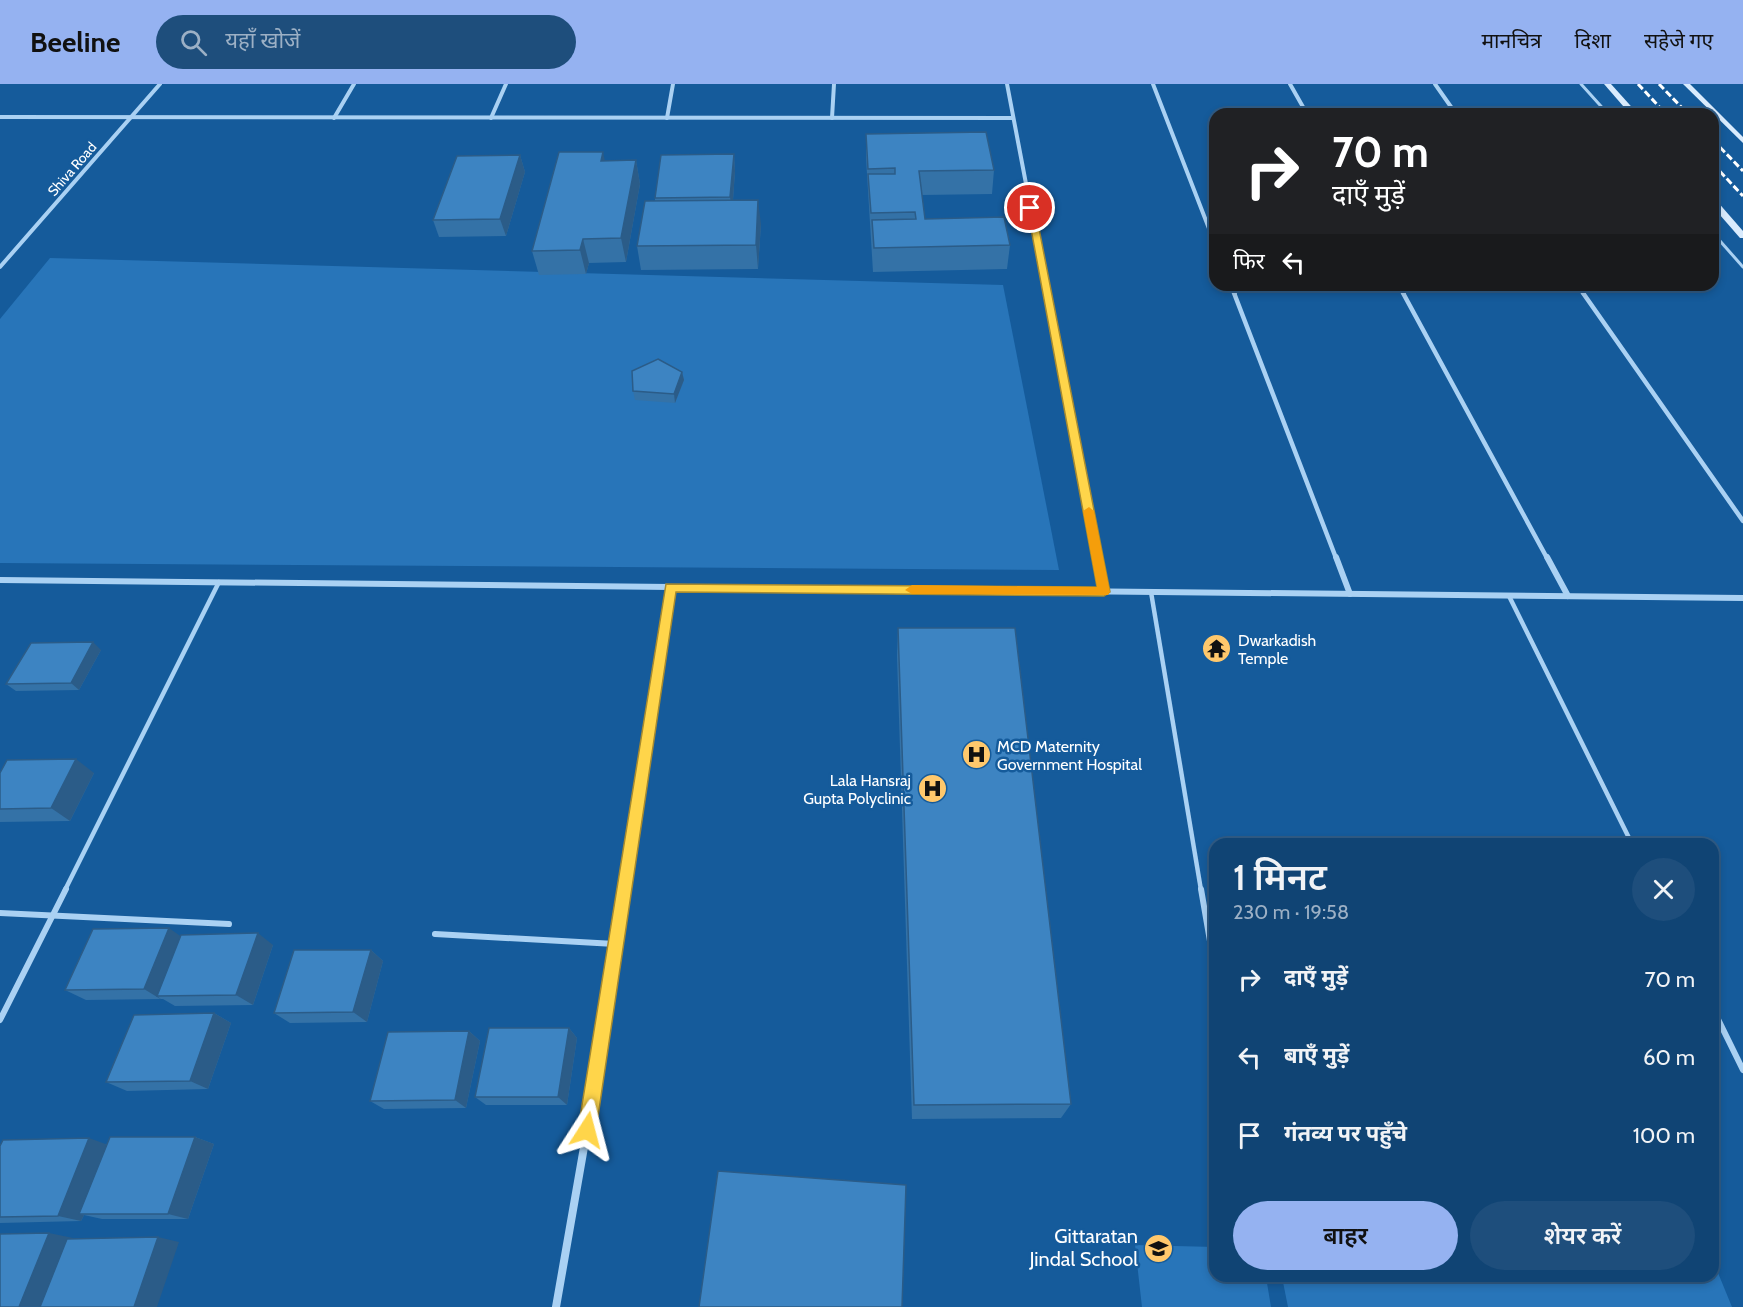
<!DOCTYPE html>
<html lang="hi">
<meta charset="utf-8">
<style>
:root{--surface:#104474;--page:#1e4e7c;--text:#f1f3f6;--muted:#9cb0c5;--line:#305c86;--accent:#95b2f1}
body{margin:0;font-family:Cabin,"Noto Sans Devanagari",sans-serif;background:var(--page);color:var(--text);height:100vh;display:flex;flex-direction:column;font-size:22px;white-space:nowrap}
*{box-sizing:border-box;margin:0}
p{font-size:20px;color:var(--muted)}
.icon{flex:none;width:33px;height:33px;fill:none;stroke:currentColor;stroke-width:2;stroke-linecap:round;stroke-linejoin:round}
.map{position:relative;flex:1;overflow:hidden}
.panel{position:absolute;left:1209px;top:754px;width:510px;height:444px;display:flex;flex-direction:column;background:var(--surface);border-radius:18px;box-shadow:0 3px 9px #0003,0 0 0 2px var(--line)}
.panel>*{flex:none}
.hud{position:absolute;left:1209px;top:24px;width:510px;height:183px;border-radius:18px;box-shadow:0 3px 9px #0003,0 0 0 2px var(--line);background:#202124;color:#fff;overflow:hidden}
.pin{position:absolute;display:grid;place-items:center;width:51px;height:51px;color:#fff;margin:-26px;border:3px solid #fff;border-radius:50%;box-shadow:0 2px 6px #0007}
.me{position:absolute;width:66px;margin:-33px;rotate:9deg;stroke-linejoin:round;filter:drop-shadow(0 0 4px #0008)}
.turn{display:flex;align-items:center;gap:21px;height:126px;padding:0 24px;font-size:27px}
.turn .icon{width:78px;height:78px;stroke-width:2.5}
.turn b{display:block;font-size:42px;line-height:51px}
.then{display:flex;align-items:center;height:57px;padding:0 24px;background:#0003;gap:12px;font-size:22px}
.round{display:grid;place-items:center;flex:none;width:63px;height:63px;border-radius:32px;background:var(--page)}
.summary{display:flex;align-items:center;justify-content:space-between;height:102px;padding:0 24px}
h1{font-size:36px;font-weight:600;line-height:45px}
.action{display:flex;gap:12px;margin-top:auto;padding:12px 24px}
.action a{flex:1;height:69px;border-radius:36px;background:var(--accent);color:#111;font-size:24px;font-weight:600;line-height:69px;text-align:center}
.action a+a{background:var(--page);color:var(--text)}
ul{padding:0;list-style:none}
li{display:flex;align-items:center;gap:18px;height:78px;padding:0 24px}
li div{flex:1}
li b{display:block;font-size:22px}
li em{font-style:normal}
header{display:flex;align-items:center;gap:36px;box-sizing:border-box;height:84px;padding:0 30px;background:var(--accent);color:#111}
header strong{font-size:28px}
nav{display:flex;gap:33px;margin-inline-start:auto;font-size:21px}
.search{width:420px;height:54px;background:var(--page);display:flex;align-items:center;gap:15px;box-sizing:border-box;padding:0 21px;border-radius:33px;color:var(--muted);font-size:22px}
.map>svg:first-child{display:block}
.green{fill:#2875b9}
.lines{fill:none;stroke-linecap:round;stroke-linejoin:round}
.lane-far2{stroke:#aad1f3;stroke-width:3}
.lane-far1{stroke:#aad1f3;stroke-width:4.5}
.lane{stroke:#aad1f3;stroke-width:6}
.street-far3{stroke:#aad1f3;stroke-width:4}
.street-far2{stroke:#aad1f3;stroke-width:4.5}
.street-far1{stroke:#aad1f3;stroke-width:6}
.street{stroke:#aad1f3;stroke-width:8}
.secondary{fill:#d9ebfd;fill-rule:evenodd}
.rail{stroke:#fff;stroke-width:3;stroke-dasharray:7 3;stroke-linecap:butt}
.wall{fill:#3472a7}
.shaded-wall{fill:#2b5c88}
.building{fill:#3d84c2;stroke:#2b5c88;stroke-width:1.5}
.route{fill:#ffd54a;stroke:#a68a30;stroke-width:1.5}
.slow{fill:#f59e0b}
.labels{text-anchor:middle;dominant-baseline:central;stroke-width:5;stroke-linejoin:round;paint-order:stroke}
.far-street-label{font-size:14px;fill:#fff;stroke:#155b9b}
.poi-label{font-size:16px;fill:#fff;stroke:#155b9b;text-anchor:start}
.near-poi-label{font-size:20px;fill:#fff;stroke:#155b9b;text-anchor:end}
</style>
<header>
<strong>Beeline</strong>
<div class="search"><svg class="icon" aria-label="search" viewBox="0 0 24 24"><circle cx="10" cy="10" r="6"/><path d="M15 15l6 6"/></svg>यहाँ खोजें</div>
<nav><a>मानचित्र</a><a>दिशा</a><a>सहेजे गए</a></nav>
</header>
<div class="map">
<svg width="1743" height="1223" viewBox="0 0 1743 1223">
<rect width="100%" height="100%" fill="#155b9b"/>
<!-- green -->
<g class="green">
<path d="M50,174L1003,201L1059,486L0,479V235Z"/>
<path d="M1135,1161L1215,1163V1192L1266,1193L1271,1223H1142Z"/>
<path d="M1713,1184H1716L1732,1223H1288L1282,1193L1713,1192Z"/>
</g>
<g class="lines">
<!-- lane-far2 -->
<g class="lane-far2">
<path d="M1581,0L1608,30"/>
<path d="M1713,149L1743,183"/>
</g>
<!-- lane-far1 -->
<g class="lane-far1">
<path d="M1151,508L1201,806"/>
<path d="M1509,512L1632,760"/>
<path d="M65,806L219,498"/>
</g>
<!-- lane -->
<g class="lane">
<path d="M1201,805L1215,886"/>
<path d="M0,829L229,840"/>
<path d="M435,850L615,860"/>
<path d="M1713,925L1743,986"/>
<path d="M0,936L66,805"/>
</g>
<!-- street-far3 -->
<g class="street-far3">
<path d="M1007,0L1047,210"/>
<path d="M1153,0L1215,160"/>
<path d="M1290,0L1307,30"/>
<path d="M1435,0L1456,30"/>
<path d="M0,33L1013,34"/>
<path d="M334,34L354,0"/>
<path d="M491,34L506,0"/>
<path d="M667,34L673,0"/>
<path d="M832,34L834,0"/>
<path d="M0,183L160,0"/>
<path d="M1231,201L1235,210"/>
<path d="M1399,201L1404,210"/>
<path d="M1577,201L1584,210"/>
</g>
<!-- street-far2 -->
<g class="street-far2">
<path d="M1047,209L1098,474"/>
<path d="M1234,209L1336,474"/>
<path d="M1403,209L1547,474"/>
<path d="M1583,209L1743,437"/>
</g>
<!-- street-far1 -->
<g class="street-far1">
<path d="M1097,473L1104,508"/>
<path d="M1336,473L1350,510"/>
<path d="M1547,473L1568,512"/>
<path d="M0,496L1743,514"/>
<path d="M624,806L671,503"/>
</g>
<!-- street -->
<path class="street" d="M556,1223L587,1046L624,805"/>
<!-- secondary -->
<g class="secondary">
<path d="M1604,0H1611L1638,30H1630Z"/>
<path d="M1683,0H1690L1743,53V59Z"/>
<path d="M1713,116H1716L1743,147V154H1740L1713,123Z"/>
</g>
<!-- rail -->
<g class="rail">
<path d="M1638,0L1666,30"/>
<path d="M1659,0L1688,30"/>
<path d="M1713,56L1743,87"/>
<path d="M1713,80L1743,112"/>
</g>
</g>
<!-- wall -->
<g class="wall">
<path d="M866,50L994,86L992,110L922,111L925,135L1010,161L1007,185L873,188L866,74Z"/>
<path d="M734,70L735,87L733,116L761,140L758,185L641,186L637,162L655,117V114Z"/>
<path d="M520,71L525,88L506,152L439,153L433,136Z"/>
<path d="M636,76L640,100L626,178L589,179L586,190L539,191L532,167L605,77Z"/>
<path d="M682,288L684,296L675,319L635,316L633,307Z"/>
<path d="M898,544L1071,1020L1061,1034L912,1035L897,572Z"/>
<path d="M101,566L79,606L16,607L6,600Z"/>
<path d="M0,689H94L70,737L0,738Z"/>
<path d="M181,852L273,861L253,921L175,922L163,915L86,916L65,906Z"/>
<path d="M371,866L383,877L367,938L290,939L274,929Z"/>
<path d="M214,929L231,939L208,1005L127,1007L106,998Z"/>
<path d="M569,944L577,954L567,1021H486L475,1013Z"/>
<path d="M469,947L480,957L466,1024L384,1025L370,1017Z"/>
<path d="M195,1053L214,1060L188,1135H102L84,1131L81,1137L0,1139V1062L107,1060Z"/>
</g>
<!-- shaded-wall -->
<g class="shaded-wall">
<path d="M603,68L608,91L601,77Z"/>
<path d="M734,70L735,87L732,130L730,113Z"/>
<path d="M520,71L525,88L506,152L500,135Z"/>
<path d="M636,76L640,100L626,178L621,154Z"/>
<path d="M758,116L761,140L758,185L756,161Z"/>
<path d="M583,155L589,179L586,190L580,166Z"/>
<path d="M682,288L684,296L675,319L674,310Z"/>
<path d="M93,558L101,566L79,606L71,599Z"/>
<path d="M76,675L94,689L70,737L51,724Z"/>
<path d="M169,844L186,856L157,912L162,916L144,905Z"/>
<path d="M258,849L273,861L253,921L236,911Z"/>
<path d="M371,866L383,877L367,938L353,928Z"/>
<path d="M214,929L231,939L208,1005L190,997Z"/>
<path d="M569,944L577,954L567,1021L558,1013Z"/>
<path d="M469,947L480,957L466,1024L455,1016Z"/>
<path d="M195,1053L214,1060L188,1135L168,1130Z"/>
<path d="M89,1054L111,1062L79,1130L84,1131L81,1137L58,1132Z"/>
<path d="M49,1149L73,1154L46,1223H19Z"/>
<path d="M158,1153L179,1158L157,1223H134Z"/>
</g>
<!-- building -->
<g class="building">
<path d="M986,48L994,86L919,87L925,135L1004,133L1010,161L874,164L872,136L916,135L915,128L871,129L868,90H895V84L868,85L866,50Z"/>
<path d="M559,68H603L601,77L636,76L621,154L583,155L580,166L532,167Z"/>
<path d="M734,70L730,113L655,114L661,71Z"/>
<path d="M520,71L500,135L433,136L457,72Z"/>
<path d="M758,116L756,161L637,162L645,117Z"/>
<path d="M658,275L682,288L674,310L633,307L632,287Z"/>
<path d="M898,544H1015L1071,1020L914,1021Z"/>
<path d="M93,558L71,599L6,600L31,559Z"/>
<path d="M76,675L51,724L0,725V689L7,676Z"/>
<path d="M169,844L144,905L65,906L93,845Z"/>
<path d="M258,849L236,911L157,912L181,851Z"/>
<path d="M294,866H371L353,928L274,929Z"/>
<path d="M214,929L190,997L106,998L134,931Z"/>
<path d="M489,944H569L558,1013H475Z"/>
<path d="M469,947L455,1016L370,1017L388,948Z"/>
<path d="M110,1053H195L168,1130H79Z"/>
<path d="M89,1054L58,1132L0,1133V1062L3,1056Z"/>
<path d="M718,1087L906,1101L902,1223H699Z"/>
<path d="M49,1149L19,1223H0V1150Z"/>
<path d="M158,1153L134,1223H40L67,1155Z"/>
</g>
<!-- route -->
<path class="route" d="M1027,123L1035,124L1110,508L1104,512L676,508L596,1046L593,1052L587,1055L580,1052L578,1046L666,500L1097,503Z"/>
<!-- slow -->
<path class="slow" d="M1089,423L1094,427L1110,508L1108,511L912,510L905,506L912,501L1097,503L1083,427Z"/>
<!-- icons -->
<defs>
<symbol id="temple-disc" viewBox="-11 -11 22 22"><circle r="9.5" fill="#ffc86c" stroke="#155b9b"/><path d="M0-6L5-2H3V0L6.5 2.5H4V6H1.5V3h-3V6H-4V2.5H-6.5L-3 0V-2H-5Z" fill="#111"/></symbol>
<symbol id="hospital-disc" viewBox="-11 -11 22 22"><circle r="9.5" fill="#ffc86c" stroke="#155b9b"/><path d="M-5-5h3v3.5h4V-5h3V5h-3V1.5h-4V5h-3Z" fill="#111"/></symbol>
<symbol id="school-disc" viewBox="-11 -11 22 22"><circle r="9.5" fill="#ffc86c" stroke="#155b9b"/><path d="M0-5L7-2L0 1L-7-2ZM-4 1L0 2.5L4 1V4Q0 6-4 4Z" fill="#111"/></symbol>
</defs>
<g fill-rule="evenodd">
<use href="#temple-disc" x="1200" y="548" width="33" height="33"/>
<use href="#hospital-disc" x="960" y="654" width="33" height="33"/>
<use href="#hospital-disc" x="916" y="688" width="33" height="33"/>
<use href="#school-disc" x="1142" y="1148" width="33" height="33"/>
</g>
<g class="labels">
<!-- far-street labels -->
<g class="far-street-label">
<text transform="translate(72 85) rotate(-49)">Shiva Road</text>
</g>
<!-- poi labels -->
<g class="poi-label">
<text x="1238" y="556">Dwarkadish<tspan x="1238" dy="18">Temple</tspan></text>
<text x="997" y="662">MCD Maternity<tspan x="997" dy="18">Government Hospital</tspan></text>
<text x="911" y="696" text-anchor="end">Lala Hansraj<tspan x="911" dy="18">Gupta Polyclinic</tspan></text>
</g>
<!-- near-poi labels -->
<g class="near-poi-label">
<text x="1138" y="1152">Gittaratan<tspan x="1138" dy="23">Jindal School</tspan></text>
</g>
</g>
</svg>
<div class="pin" style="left:1030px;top:124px;background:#d93025"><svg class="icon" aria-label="arrive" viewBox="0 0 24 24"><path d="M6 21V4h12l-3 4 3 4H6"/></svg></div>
<svg class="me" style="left:587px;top:1046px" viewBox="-20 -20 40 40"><path d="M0-17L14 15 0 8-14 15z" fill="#ffd54a" stroke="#fff" stroke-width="4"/></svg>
<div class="hud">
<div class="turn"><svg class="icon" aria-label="right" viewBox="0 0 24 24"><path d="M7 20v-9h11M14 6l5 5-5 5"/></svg><div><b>70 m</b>दाएँ मुड़ें</div></div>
<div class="then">फिर<svg class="icon" aria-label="left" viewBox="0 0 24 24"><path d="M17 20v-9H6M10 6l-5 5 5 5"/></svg></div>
</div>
<section class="panel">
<div class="summary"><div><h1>1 मिनट</h1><p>230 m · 19:58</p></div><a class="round"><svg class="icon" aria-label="close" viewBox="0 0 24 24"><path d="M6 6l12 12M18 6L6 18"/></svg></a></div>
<ul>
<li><svg class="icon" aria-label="right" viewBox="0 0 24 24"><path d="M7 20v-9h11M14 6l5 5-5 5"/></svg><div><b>दाएँ मुड़ें</b></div><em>70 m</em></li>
<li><svg class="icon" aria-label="left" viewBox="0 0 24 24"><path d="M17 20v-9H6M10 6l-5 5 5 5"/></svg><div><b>बाएँ मुड़ें</b></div><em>60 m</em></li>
<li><svg class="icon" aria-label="arrive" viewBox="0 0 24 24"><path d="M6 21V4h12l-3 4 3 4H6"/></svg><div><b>गंतव्य पर पहुँचे</b></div><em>100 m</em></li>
</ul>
<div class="action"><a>बाहर</a><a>शेयर करें</a></div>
</section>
</div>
